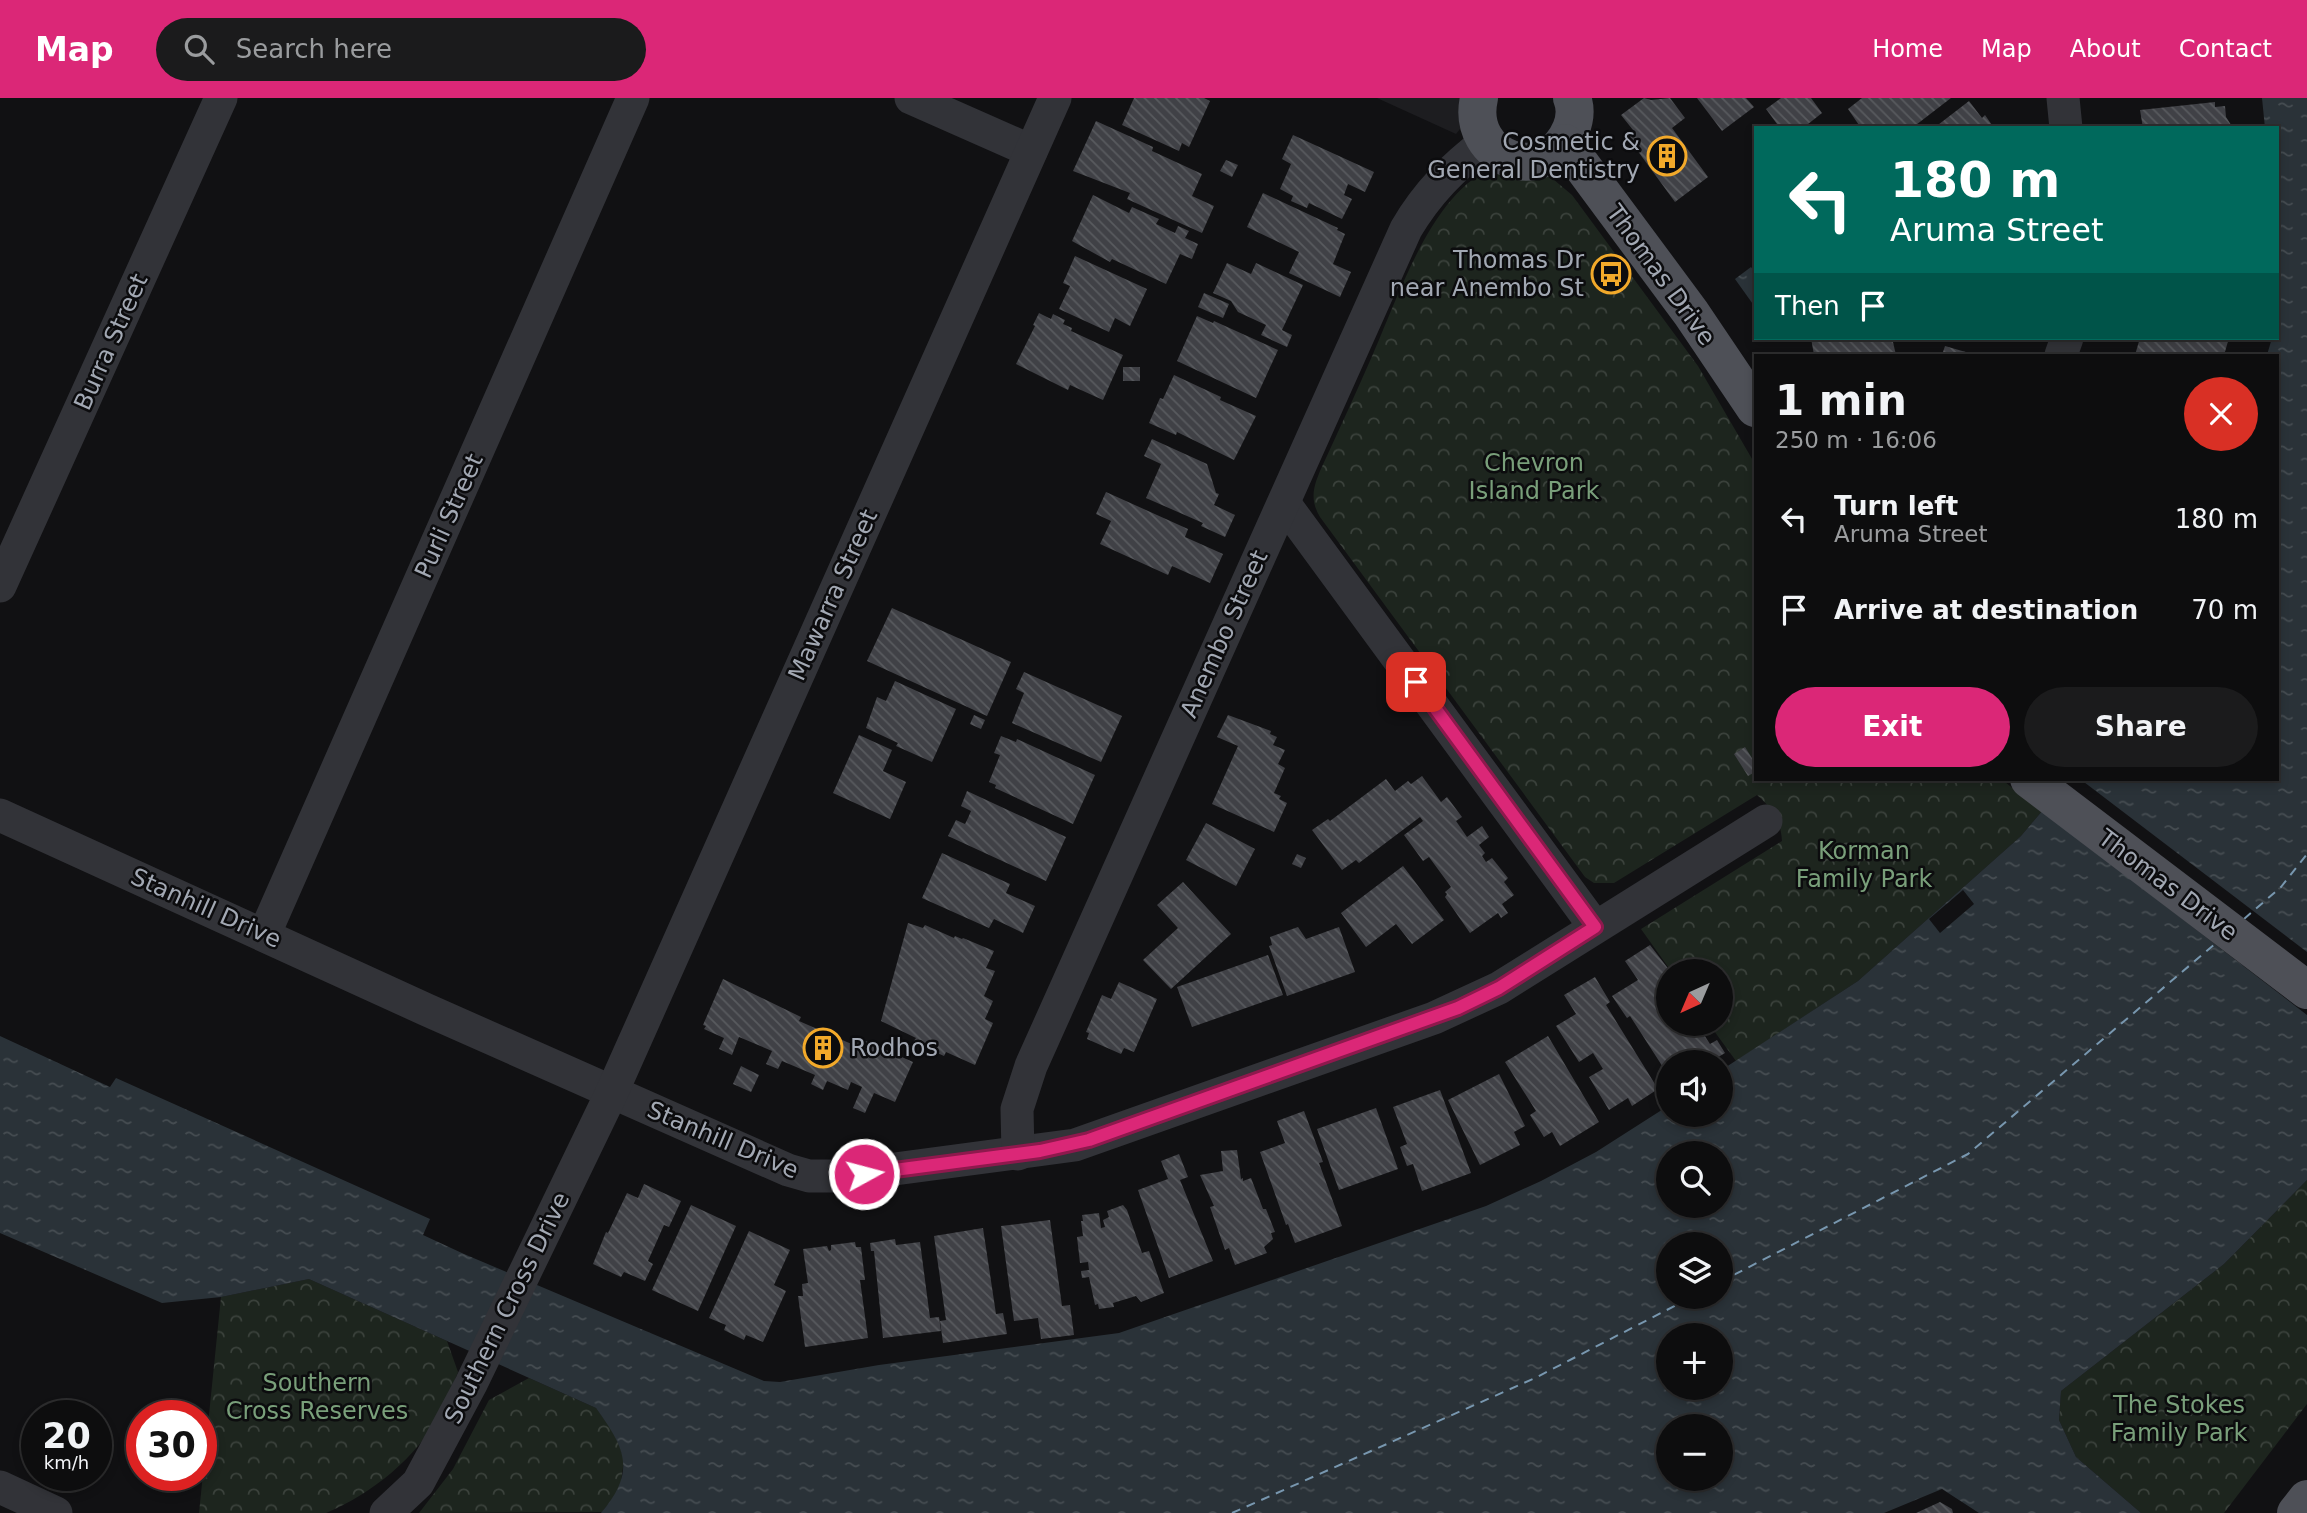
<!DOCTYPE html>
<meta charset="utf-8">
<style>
:root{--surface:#0d0d0e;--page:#1b1b1c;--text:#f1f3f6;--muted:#9a9c9e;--line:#2d2d2e;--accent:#db2777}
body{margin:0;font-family:"DejaVu Sans",sans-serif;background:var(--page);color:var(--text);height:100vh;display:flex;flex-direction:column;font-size:26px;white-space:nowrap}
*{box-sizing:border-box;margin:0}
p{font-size:23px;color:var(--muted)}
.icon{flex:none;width:38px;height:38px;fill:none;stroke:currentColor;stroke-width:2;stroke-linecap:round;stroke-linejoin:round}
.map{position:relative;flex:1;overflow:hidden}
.sheet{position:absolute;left:1754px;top:256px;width:525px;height:427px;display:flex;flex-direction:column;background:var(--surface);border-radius:0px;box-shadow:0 4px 10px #0003,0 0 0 2px var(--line)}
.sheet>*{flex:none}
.guide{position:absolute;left:1754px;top:28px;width:525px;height:214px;border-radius:0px;box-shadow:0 4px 10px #0003,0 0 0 2px var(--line);background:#00695c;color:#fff;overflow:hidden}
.needle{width:46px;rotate:224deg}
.fabs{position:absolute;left:1656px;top:861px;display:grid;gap:14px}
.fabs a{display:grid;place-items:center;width:77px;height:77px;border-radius:50%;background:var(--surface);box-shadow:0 4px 10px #0003,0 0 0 2px var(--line);font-size:35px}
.speed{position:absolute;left:21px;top:1302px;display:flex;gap:14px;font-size:35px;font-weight:700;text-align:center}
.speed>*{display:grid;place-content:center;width:91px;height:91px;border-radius:50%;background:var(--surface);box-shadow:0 4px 10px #0003,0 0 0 2px var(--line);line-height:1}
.speed small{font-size:18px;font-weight:400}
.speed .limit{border:10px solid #d22;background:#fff;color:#111}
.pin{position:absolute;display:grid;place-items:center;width:60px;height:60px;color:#fff;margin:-30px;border-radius:14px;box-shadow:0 4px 10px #0006}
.me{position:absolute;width:77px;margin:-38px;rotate:83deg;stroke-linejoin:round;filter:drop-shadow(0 0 5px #0008)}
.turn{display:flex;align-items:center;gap:24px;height:147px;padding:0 21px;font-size:32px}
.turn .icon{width:91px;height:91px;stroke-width:2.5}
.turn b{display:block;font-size:49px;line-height:60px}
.then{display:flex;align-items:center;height:66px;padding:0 21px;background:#0003;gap:14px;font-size:26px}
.round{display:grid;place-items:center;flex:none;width:74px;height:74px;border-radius:37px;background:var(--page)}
.summary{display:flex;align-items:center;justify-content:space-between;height:119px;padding:0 21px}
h1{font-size:42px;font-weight:800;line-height:52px}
.cta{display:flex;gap:14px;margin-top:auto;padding:14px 21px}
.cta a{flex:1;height:80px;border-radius:42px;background:var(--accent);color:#fff;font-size:28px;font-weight:800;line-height:80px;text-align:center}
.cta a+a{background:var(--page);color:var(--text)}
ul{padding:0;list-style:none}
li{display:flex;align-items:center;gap:21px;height:91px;padding:0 21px}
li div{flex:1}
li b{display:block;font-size:26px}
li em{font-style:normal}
header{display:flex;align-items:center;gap:42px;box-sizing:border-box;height:98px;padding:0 35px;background:var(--accent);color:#fff}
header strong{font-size:33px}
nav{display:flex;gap:38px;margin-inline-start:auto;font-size:24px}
.search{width:490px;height:63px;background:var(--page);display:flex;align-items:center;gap:18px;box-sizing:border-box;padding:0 24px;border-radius:38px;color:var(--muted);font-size:26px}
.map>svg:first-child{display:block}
.built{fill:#1d1d20}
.park{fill:url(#park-crowns)}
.water{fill:url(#water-ripples);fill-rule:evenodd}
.pier{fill:#111113}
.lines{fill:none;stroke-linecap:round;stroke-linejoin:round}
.ferry{stroke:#7897af;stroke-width:2;stroke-dasharray:9 7;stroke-linecap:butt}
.building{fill:url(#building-back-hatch)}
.minor{stroke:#323338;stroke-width:33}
.major{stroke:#4e5057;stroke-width:38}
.route-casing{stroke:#8e194d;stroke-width:18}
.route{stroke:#db2777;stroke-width:12}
.labels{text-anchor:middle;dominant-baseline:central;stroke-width:5;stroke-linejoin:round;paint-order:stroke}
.poi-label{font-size:24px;fill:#a2a8b3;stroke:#0c0c0e;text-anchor:end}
.street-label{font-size:24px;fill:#a2a8b3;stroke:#0c0c0e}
.park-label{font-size:24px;fill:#799f7a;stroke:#0c0c0e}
</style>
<header>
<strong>Map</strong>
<div class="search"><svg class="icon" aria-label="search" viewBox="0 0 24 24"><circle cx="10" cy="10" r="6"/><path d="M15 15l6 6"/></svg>Search here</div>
<nav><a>Home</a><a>Map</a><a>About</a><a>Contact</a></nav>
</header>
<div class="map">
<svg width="2307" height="1415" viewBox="0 0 2307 1415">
<defs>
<pattern id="park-crowns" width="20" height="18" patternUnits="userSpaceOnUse" patternTransform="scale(1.75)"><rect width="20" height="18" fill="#1d251e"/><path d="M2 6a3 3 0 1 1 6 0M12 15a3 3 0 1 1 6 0" fill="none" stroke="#3b423c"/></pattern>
<pattern id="water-ripples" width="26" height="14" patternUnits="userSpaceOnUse" patternTransform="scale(1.75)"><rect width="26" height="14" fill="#2a3238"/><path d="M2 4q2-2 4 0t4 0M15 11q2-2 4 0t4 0" fill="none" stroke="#464d52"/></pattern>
<pattern id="building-back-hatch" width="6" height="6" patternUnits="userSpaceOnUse" patternTransform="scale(1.75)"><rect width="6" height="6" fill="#404146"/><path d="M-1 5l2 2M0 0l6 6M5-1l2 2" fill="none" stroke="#585a5e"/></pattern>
</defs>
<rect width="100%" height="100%" fill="#111113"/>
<!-- built -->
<path class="built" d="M1377,0H1475L1467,22L1456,36Z"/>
<!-- park -->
<g class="park">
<path d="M1497,70L1547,76L1572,97L1698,268L1755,366V681H2001L2042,713L2021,738L1858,883L1736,963L1709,926H1720V873H1671L1641,831L1782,743C1781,723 1772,710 1757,697L1614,785H1594L1585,779L1320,419C1310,402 1313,390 1320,373C1338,334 1356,295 1373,256C1397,202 1435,85 1497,70Z"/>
<path d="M2307,1082V1306L2224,1415H2141L2076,1359L2059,1322L2061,1293L2224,1166Z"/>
<path d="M309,1181L447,1243L458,1274C452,1288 447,1302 441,1315C417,1359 372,1396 326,1415H199L221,1199Z"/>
<path d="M529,1280L596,1310L616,1337L624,1362L620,1391L602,1414L419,1415L453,1371L489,1302Z"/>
</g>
<!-- water -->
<g class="water">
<path d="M2262,0H2307V1082L2224,1166L2061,1293L2059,1322L2076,1359L2141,1415H1979L1942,1391L1884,1415H601C637,1373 625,1350 596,1310L309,1181L221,1199L162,1205L0,1135V938L110,989L116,980L430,1121L423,1137L464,1156L764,1283L780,1284L879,1267L1119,1235L1486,1108L1541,1083L1596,1054L1668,1008V1017H1720V973L1858,883L2021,738L2069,681H2277V257H2267L2272,240H2277V223L2281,207L2277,157V30H2265ZM1668,1055H1720V1108H1668ZM1668,1146H1720V1199H1668ZM1668,1237H1720V1290H1668ZM1668,1328H1720V1381H1668Z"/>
<path d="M1751,169L1755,175V209L1735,181Z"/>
</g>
<!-- pier -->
<g class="pier">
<path d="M2069,681H2080L2307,854V917L2042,713Z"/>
<path d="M1963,792L1974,806L1940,835L1929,821Z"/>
</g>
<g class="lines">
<!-- ferry -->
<g class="ferry">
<path d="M2244,821L2281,789L2307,756"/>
<path d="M1720,1184L1968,1056L2216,845"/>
<path d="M1232,1415L1535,1280L1692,1199"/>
</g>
</g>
<!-- building -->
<g class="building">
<path d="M1134,0H1204L1210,3L1189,49L1182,45L1179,53L1122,27Z"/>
<path d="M1644,0L1651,2L1670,0L1685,20L1672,30L1708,79L1675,104L1626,37L1633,32L1621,17Z"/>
<path d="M1697,0H1746L1754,9L1722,33Z"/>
<path d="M1781,0H1811L1822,15L1803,30H1780L1766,11Z"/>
<path d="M1862,0H1951L1912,30H1861L1848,11Z"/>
<path d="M1969,3L1982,20L1985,17L1994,30H1934Z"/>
<path d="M2215,4V9L2225,8L2226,19L2233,30H2143L2140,12Z"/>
<path d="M1096,23L1153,49L1152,53L1202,76L1192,98L1214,108L1202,135L1127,101L1130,95L1073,73Z"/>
<path d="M1293,37L1374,74L1365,94L1348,86L1344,97L1352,101L1342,121L1309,105L1307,110L1291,103L1293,98L1280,91L1291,66L1282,61Z"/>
<path d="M1226,62L1238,67L1232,79L1220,73Z"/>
<path d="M1263,95L1338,130L1337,132L1345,136L1333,166L1351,174L1340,199L1289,175L1299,154L1247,129Z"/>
<path d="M1093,97L1129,115L1132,109L1159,121L1156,126L1175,135L1178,128L1189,133L1185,140L1198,146L1192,161L1180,156L1166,186L1112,161L1110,164L1072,143Z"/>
<path d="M1075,158L1147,191L1130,228L1115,220L1109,234L1059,211L1070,188L1063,185Z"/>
<path d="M1227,165L1251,176L1256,165L1303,187L1282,232L1292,237L1287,249L1261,237L1266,227L1238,214L1231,203L1213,195Z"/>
<path d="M1204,195L1229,206L1223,220L1198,209Z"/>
<path d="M1039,215L1051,221L1053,216L1065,222L1063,226L1072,230L1071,233L1123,257L1103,302L1070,287L1068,292L1016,266L1035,228L1033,227Z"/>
<path d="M1197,218L1213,225L1214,223L1278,252L1256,300L1177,263Z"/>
<path d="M1811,240H1892L1896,257H1814Z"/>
<path d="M2140,240H2229L2224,257H2135Z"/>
<path d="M1945,248L1976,257H1942Z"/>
<rect x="1123" y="269" width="17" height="14"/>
<path d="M1174,277L1221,299L1220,302L1256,318L1234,362L1177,334L1176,337L1149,325L1160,300L1163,301Z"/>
<path d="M1152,341L1207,366L1216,395L1219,396L1214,407L1235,417L1225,439L1201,428L1203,425L1146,400L1161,366L1144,358Z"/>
<path d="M1106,394L1188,431L1185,439L1223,456L1210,485L1172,468L1168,477L1100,446L1111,423L1096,416Z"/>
<path d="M892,510L1011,564L987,618L867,563Z"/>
<path d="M1024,574L1122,618L1101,664L1012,625L1024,595L1016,591Z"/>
<path d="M895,583L956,611L932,664L896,648L898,645L866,630L877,599L886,603Z"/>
<path d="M974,617L985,622L981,631L970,626Z"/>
<path d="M1228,617L1271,633L1270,636L1277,639L1273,647L1285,652L1278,666L1285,670L1274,695L1281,698L1279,701L1287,705L1274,734L1212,706L1238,648L1217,639Z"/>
<path d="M859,637L892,652L883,673L906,684L890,721L833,695Z"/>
<path d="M1001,638L1016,644L1017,641L1095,677L1073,726L995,690L996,687L989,684L1000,657L994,655Z"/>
<path d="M1745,649L1755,665V674L1748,678L1734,656Z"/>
<path d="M1422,678L1441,704L1447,699L1462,719L1456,723L1467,739L1482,728L1489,739L1479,747L1485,755L1482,758L1486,764L1492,760L1508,780L1504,784L1514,797L1502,806L1508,815L1501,820L1498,815L1470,835L1445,799L1447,796L1445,794L1451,789L1429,759L1423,763L1404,737L1423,723L1420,719L1359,765L1356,762L1342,772L1312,732L1328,721L1330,723L1386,681L1395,693L1408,683L1411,686Z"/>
<path d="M967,693L1066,739L1046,783L948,738L956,722L965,726L968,720L971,713L961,708Z"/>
<path d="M1206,725L1255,751L1236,788L1186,762Z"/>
<path d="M942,755L1010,786L1006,795L1035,808L1023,835L994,821L989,830L922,800Z"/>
<path d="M1297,756L1306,760L1301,770L1292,766Z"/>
<path d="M1403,768L1444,822L1412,846L1396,826L1366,849L1341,815Z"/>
<path d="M1183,784L1231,836L1171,891L1143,862L1178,830L1157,807Z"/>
<path d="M908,825L923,830L925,827L954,840L955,838L962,841L963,840L994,853L986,870L995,873L984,898L993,903L985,921L993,925L975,967L946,954L944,958L913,944L916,940L881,923Z"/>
<path d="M1298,829L1306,841L1339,829L1355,874L1287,898L1269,848L1272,847L1270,839Z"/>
<path d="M1650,847L1670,873H1668V926H1697L1710,946L1717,942L1725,955L1710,964H1691L1689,962L1685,964H1668V977L1630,918L1627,920L1612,898L1638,882L1625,863Z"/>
<path d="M1268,857L1283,897L1192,929L1177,889Z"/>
<path d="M1595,879L1610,904L1606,907L1658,991L1632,1008L1628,1000L1609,1012L1589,979L1603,971L1593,955L1579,964L1556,928L1576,916L1564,897Z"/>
<path d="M723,881L801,919L799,923L856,948L859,940L913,964L895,1004L874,995L865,1015L853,1010L862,989L851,984L848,992L827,983L823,992L811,986L815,977L782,963L778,971L766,966L772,953L739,939L732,957L719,951L724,940L704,931L706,928L703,927Z"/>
<path d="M1119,884L1157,901L1134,954L1124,950L1121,956L1087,941L1089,935L1086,934L1102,897L1111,901Z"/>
<path d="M1548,938L1599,1024L1560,1048L1552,1034L1544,1039L1530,1017L1536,1013L1505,964Z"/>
<path d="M741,968L759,977L751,994L733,986Z"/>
<path d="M1499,976L1525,1028L1514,1034L1520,1047L1480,1067L1448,1002Z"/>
<path d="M1440,992L1471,1075L1422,1093L1413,1066L1407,1068L1400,1049L1407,1046L1393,1009Z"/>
<path d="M1376,1010L1398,1071L1339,1092L1317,1031Z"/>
<path d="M1304,1013L1323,1064L1319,1065L1342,1128L1295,1145L1288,1126L1286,1127L1260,1054L1285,1045L1277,1023Z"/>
<path d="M1237,1052L1241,1081L1243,1080V1083L1251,1080L1263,1111H1266L1275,1134L1271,1135L1273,1141L1264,1149L1267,1155L1235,1167L1229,1150L1225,1152L1210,1109L1214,1108L1200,1077L1223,1073L1221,1053Z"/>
<path d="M1179,1056L1188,1079L1180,1082L1213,1163L1169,1180L1138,1092L1168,1081L1161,1063Z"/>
<path d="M644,1086L681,1103L669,1129L664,1127L648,1163L653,1166L645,1183L624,1174L621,1179L593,1166L606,1134L608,1135L627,1095L638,1100Z"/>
<path d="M691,1107L736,1128L698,1213L652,1192Z"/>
<path d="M1123,1107L1127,1112L1142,1155L1149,1153L1164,1195L1141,1204L1136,1198L1113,1205L1114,1209L1099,1211L1098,1206L1095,1207L1089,1179L1082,1180L1081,1173L1089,1172L1088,1164L1080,1165L1077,1139L1083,1138L1081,1123H1083L1082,1117L1099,1115L1101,1130L1105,1129L1103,1122L1109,1119L1107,1113Z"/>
<path d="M1050,1122L1062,1208L1070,1207L1074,1237L1041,1241L1038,1220L1014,1223L1001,1128Z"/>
<path d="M983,1130L996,1216L1003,1215L1007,1236L943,1245L940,1223L946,1222L934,1138Z"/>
<path d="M749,1133L790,1152L774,1187L786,1193L763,1244L746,1237L744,1242L724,1232L726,1227L709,1220Z"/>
<path d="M895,1141L896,1147L920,1144L930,1220L939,1219L941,1233L883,1240L874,1153H871L870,1145Z"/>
<path d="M855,1144L856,1149H861L865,1182H860L868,1240L805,1249L798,1198H803L802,1186L808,1185L803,1151L827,1148L829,1153L831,1152V1147Z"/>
<path d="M1940,1404L1952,1411L1953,1415H1916Z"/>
</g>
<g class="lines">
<!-- minor -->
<g class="minor">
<path d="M911,0L1031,53"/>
<path d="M2063,0L2066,30"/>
<path d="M2061,257L2067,240"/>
<path d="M1284,405L1595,829"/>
<path d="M0,488L221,0"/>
<path d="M0,717L427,912L788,1072L809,1078H842L1075,1047L1434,920L1499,890L1766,723"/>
<path d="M264,837L633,0"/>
<path d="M1018,1056L1017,1011L1031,968L1406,131C1427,95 1453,69 1486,44"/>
<path d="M0,1389L56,1415"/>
<path d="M386,1415L418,1385L471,1286L612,994L1055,0"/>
</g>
<!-- major -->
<g class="major">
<path d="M1479,0C1465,61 1546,91 1571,31C1575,21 1576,10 1572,0"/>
<path d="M1565,45L1691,215L1755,310"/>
<path d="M2029,681L2307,892"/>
<path d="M2296,1415L2307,1401"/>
</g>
</g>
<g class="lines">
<defs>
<path id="route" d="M864,1076L1040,1053L1089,1042L1458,910L1499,890L1595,829L1416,584"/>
</defs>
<!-- route casing -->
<use href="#route" class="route-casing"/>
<!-- route -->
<use href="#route" class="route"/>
</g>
<!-- icons -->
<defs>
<symbol id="building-ring" viewBox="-11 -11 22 22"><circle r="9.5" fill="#0c0c0e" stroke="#f2a92a" stroke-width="1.5"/><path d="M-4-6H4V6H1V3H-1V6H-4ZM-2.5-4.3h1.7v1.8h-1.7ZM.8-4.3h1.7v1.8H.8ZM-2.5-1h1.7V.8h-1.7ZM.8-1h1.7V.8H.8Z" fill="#f2a92a"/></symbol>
<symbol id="bus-ring" viewBox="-11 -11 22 22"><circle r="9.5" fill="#0c0c0e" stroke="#f2a92a" stroke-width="1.5"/><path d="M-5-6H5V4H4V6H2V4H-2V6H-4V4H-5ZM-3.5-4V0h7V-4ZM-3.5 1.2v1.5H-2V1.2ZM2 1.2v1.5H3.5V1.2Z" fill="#f2a92a"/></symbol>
</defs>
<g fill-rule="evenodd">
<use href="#building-ring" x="1645" y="36" width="44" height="44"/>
<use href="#bus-ring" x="1589" y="154" width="44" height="44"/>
<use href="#building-ring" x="801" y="928" width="44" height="44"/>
</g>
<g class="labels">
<!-- poi labels -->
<g class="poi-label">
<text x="1640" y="44">Cosmetic &amp;<tspan x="1640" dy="28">General Dentistry</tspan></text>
<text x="1584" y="162">Thomas Dr<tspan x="1584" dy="28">near Anembo St</tspan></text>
<text x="850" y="950" text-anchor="start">Rodhos</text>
</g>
<!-- street labels -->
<g class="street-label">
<text transform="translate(1661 177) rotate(54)">Thomas Drive</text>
<text transform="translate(111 244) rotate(-66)">Burra Street</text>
<text transform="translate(449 418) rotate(-66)">Purli Street</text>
<text transform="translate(833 497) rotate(-66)">Mawarra Street</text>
<text transform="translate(1224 536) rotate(-66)">Anembo Street</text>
<text transform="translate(2168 787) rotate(37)">Thomas Drive</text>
<text transform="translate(206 810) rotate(24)">Stanhill Drive</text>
<text transform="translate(723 1042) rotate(23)">Stanhill Drive</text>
<text transform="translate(507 1210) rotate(-64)">Southern Cross Drive</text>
</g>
<!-- park labels -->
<g class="park-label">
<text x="1534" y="365">Chevron<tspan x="1534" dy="28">Island Park</tspan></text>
<text x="1864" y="753">Korman<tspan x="1864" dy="28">Family Park</tspan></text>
<text x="317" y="1285">Southern<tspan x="317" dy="28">Cross Reserves</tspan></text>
<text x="2179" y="1307">The Stokes<tspan x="2179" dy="28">Family Park</tspan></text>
</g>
</g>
</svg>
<div class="fabs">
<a><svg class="needle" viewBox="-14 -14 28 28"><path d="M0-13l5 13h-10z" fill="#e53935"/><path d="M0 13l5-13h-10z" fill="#9a9c9e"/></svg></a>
<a><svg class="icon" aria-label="sound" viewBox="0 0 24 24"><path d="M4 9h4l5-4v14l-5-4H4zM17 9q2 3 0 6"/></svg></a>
<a><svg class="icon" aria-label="search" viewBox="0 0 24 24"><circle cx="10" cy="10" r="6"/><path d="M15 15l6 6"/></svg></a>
<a><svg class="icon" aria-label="layers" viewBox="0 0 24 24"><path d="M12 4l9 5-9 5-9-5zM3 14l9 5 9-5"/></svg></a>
<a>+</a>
<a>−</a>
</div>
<div class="speed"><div>20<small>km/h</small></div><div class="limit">30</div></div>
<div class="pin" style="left:1416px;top:584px;background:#d93025"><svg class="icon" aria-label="arrive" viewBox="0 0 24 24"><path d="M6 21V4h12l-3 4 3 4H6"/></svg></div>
<svg class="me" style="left:864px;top:1076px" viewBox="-20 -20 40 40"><circle r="17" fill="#db2777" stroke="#fff" stroke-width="3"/><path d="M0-11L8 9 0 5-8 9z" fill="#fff"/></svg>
<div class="guide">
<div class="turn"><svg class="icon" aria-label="left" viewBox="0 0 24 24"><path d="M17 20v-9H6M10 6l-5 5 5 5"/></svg><div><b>180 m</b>Aruma Street</div></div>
<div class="then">Then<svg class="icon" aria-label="arrive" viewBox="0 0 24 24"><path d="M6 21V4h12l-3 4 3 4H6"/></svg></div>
</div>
<section class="sheet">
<div class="summary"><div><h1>1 min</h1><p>250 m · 16:06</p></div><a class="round" style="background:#d93025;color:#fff"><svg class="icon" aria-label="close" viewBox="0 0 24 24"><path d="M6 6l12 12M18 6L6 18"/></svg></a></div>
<ul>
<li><svg class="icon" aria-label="left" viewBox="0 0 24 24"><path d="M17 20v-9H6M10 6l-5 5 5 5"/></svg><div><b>Turn left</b><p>Aruma Street</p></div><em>180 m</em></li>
<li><svg class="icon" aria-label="arrive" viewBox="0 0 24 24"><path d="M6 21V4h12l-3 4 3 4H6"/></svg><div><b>Arrive at destination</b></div><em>70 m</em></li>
</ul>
<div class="cta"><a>Exit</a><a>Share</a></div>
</section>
</div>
